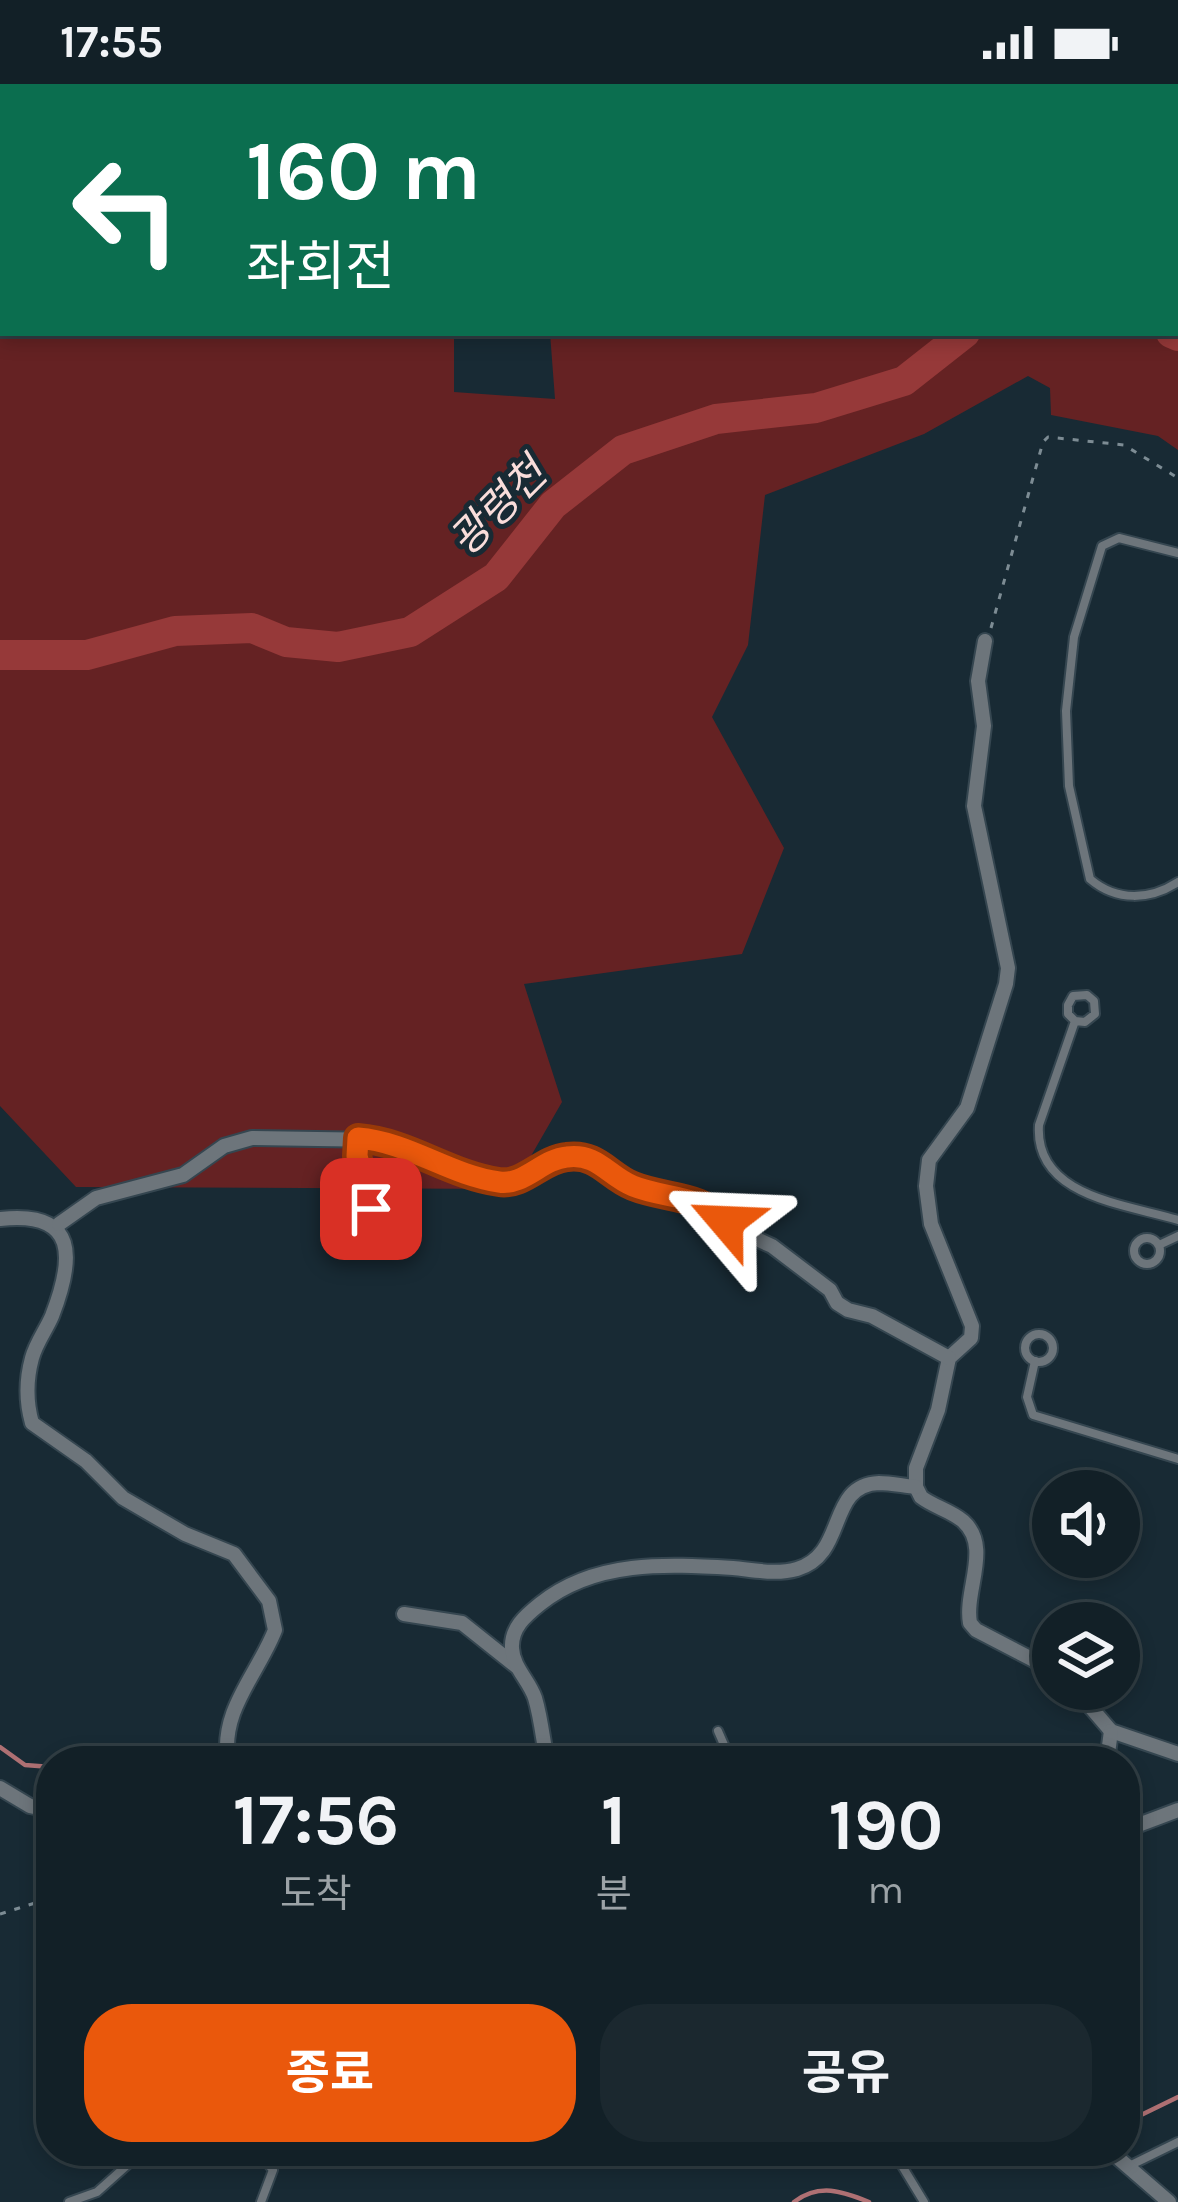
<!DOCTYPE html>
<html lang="ko">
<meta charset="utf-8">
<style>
:root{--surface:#122027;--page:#1b282f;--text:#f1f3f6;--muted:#9ca3a7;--line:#313e44;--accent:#ea580c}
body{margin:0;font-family:Karla,"Noto Sans KR",sans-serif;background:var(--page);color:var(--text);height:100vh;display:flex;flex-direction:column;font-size:45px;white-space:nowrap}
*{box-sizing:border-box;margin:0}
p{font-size:39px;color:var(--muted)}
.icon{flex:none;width:66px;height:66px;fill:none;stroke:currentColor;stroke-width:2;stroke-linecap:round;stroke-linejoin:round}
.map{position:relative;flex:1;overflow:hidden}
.sheet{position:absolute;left:36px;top:1662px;width:1104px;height:420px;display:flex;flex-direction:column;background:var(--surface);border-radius:48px;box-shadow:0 6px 18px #0003,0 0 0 3px var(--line)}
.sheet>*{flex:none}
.guide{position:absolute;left:0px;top:0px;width:1179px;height:252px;box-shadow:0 6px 18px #0003,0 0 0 3px var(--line);background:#0b6e4f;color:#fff;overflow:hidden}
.tools{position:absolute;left:1032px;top:1386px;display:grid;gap:24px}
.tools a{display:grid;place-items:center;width:108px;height:108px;border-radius:50%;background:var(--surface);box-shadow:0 6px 18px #0003,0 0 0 3px var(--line);font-size:60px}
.pin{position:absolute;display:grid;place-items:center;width:102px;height:102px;color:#fff;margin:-51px;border-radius:24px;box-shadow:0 6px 18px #0006}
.me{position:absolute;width:132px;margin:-66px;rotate:296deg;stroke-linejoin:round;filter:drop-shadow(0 0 9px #0008)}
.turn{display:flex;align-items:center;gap:42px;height:252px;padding:0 48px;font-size:54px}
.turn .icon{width:156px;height:156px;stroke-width:2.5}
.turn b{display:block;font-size:84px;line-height:102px}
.eta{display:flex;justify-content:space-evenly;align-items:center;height:204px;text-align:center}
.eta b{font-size:72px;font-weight:700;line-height:84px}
.primary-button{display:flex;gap:24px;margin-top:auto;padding:24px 48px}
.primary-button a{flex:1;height:138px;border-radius:48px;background:var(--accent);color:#fff;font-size:48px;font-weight:700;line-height:138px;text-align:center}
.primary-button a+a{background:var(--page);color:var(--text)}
.status{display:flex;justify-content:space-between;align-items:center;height:84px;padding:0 60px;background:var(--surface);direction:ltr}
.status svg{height:33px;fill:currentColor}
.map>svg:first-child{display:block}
.green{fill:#652223}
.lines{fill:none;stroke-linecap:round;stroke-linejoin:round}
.stream{stroke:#ae7073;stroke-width:4.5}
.river{stroke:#963939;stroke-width:30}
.lane-casing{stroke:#354650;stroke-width:12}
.street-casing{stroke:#354650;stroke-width:18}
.path{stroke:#7d8c94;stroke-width:3;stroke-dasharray:6 9;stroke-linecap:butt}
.lane{stroke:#6d757b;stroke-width:8}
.street{stroke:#6d757b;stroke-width:14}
.route-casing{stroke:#983908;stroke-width:30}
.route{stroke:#ea580c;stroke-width:21}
.labels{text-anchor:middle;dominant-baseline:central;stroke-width:10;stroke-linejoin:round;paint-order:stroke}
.water-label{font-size:42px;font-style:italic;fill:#f9dddb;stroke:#182a34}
</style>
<div class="status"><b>17:55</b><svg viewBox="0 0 49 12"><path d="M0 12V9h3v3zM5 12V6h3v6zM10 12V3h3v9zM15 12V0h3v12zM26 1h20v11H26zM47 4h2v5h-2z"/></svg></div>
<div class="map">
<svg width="1178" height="2118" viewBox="0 0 1178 2118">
<rect width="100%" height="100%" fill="#182a34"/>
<!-- green -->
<path class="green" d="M0,64H3V249H454V308L555,315L550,249H1176L1178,100V366L1158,352L1051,331L1050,304L1028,292L924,350L765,411L748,561L712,633L784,764L742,870L524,900L562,1018L512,1105L76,1103L0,1022Z"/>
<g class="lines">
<!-- stream -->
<g class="stream">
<path d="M0,1663L25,1681L51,1683"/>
<path d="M1125,2029L1139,2032L1178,2013"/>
<path d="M794,2118C819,2099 842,2107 869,2118"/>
</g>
<!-- river -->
<g class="river">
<path d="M1171,249L1178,252"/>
<path d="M0,571H87L175,547L252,544L286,558L338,563L410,548L496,493L553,421L623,366L716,335L816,324L904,297L965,249"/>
</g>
<defs>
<g id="lane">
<path d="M1178,469L1119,454L1102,462L1074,553L1066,627L1069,702L1090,795C1117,818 1150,816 1178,798"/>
<path d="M1075,937L1085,938L1095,930L1094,917L1087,911L1073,912L1068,921V930L1075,937L1039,1041C1034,1113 1126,1120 1178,1136"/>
<path d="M358,1055L357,1072L371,1125"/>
<circle cx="1147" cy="1167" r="13"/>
<path d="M1159,1161L1178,1152"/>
<circle cx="1039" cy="1264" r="14"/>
<path d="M1035,1277L1027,1313L1033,1331L1178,1375"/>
<path d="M1119,1563L1123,1559"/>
<path d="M718,1647L731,1677"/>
<path d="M257,2067L273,2086L261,2118"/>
<path d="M893,2067L924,2118"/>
<path d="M1129,2082L1178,2058"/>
<path d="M69,2118L97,2108L143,2067"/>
</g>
<g id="street">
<path d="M381,0L388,3"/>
<path d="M1176,32H1178"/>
<path d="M985,557L978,597L984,642L974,722L1008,884L1006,900L967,1024L929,1076L926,1102L931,1140L972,1242L971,1254L949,1274L938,1326L916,1384V1403L921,1413C934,1423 950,1426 963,1437C992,1463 964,1506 970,1539L976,1546L1053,1586"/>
<path d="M0,1135C79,1126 74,1175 52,1232C46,1246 36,1259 32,1274C26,1296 26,1318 32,1339L86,1377L123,1414L185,1450L234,1470L269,1517L275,1546C258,1590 220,1626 228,1677"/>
<path d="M59,1140L96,1114L183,1091L224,1062L252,1054L381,1056L477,1093L508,1100L563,1073L593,1075L637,1104L707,1121L737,1146L772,1162L830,1206L837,1219L848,1226L872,1232L949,1274"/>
<path d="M404,1530L462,1539L516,1582"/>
<path d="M1075,1605L1111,1647L1178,1670"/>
<path d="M547,1677C543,1656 541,1634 535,1614C529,1596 513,1584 512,1564C511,1544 525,1532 540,1520C595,1476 666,1480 733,1484C754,1486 776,1491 797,1485C848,1470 826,1401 879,1399C891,1399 904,1402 916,1403"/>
<path d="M1107,1677L1111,1647"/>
<path d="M0,1704L30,1722L51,1726"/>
<path d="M1125,1746L1178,1726"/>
<path d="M1110,2067L1169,2118"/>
</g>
</defs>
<!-- lane casing -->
<use href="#lane" class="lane-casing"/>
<!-- street casing -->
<use href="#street" class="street-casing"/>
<!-- path -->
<g class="path">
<path d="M991,544L1043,358L1048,353L1124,361L1178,394"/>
<path d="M0,1830L51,1814"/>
</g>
<!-- lane -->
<use href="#lane" class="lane"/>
<!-- street -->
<use href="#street" class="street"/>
</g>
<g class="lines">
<defs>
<path id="route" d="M371,1125L357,1072L358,1054C409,1058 449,1091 499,1098C524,1102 542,1075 567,1073C598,1069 608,1092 633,1102C665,1115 701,1110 726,1138"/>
</defs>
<!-- route casing -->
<use href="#route" class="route-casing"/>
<!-- route -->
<use href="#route" class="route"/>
</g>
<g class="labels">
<!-- water labels -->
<g class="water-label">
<text transform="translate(498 423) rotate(-45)">광령천</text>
</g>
</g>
</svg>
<div class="tools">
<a><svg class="icon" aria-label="sound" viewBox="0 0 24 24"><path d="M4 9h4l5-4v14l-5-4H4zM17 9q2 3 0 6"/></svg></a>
<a><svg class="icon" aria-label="layers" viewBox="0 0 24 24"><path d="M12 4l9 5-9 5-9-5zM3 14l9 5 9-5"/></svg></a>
</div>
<div class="pin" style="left:371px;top:1125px;background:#d93025"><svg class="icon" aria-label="arrive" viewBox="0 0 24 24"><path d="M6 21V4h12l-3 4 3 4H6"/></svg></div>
<svg class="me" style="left:726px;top:1138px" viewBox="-20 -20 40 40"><path d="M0-17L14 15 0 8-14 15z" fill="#ea580c" stroke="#fff" stroke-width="4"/></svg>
<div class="guide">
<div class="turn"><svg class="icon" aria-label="left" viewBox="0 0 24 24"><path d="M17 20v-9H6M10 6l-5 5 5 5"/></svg><div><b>160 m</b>좌회전</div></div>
</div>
<section class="sheet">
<div class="eta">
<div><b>17:56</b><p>도착</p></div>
<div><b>1</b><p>분</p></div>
<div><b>190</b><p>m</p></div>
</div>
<div class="primary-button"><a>종료</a><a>공유</a></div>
</section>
</div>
